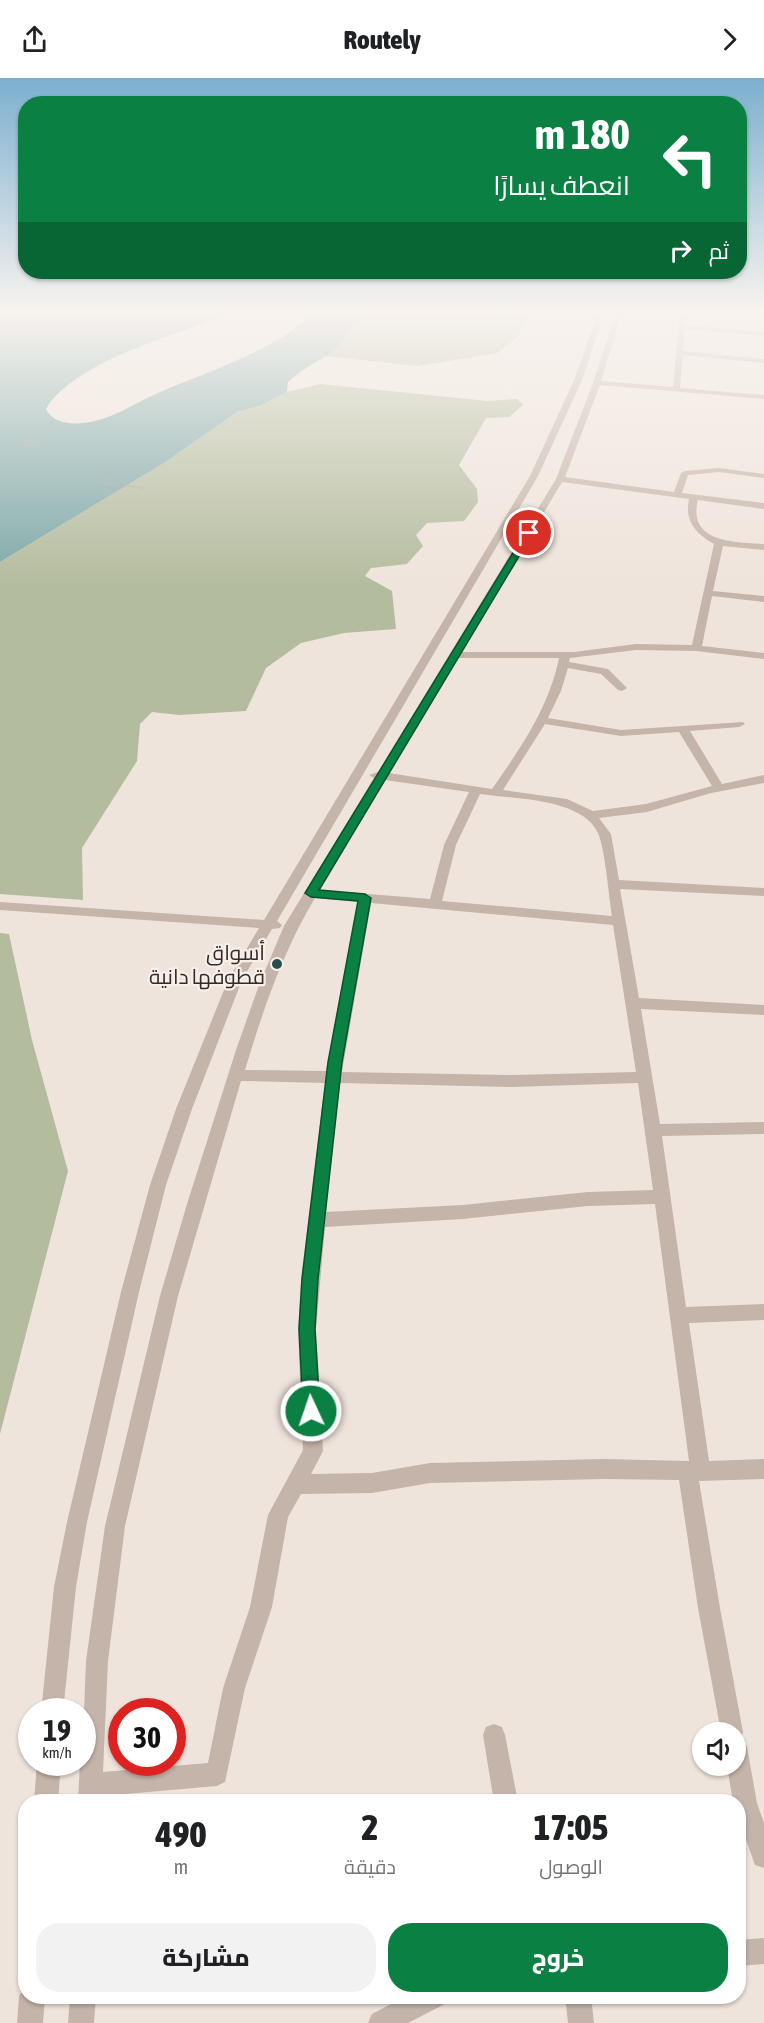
<!DOCTYPE html>
<html lang="ar">
<meta charset="utf-8">
<style>
:root{--surface:#fff;--page:#f2f2f2;--text:#202124;--muted:#757577;--accent:#0b8043}
body{margin:0;font-family:"Asap Condensed",Cairo,sans-serif;background:var(--page);color:var(--text);direction:rtl;height:100vh;display:flex;flex-direction:column;font-size:22px;white-space:nowrap}
*{box-sizing:border-box;margin:0}
p{font-size:20px;color:var(--muted)}
.icon{flex:none;width:33px;height:33px;fill:none;stroke:currentColor;stroke-width:2;stroke-linecap:round;stroke-linejoin:round}
.map{position:relative;flex:1;overflow:hidden;direction:ltr}
.side{position:absolute;left:18px;top:1716px;width:728px;height:210px;display:flex;flex-direction:column;background:var(--surface);border-radius:24px;box-shadow:0 2px 4px #0004;direction:rtl}
.side>*{flex:none}
.top-card{position:absolute;left:18px;top:18px;width:729px;height:183px;border-radius:24px;box-shadow:0 2px 4px #0004;direction:rtl;background:#0b8043;color:#fff;overflow:hidden}
.buttons{position:absolute;left:692px;top:1644px;display:grid;gap:12px}
.buttons a{display:grid;place-items:center;width:54px;height:54px;border-radius:50%;background:var(--surface);box-shadow:0 2px 4px #0004;font-size:30px}
.speed{position:absolute;left:18px;top:1620px;display:flex;gap:12px;font-size:30px;font-weight:700;text-align:center}
.speed>*{display:grid;place-content:center;width:78px;height:78px;border-radius:50%;background:var(--surface);box-shadow:0 2px 4px #0004;line-height:1}
.speed small{font-size:15px;font-weight:400}
.speed .limit{border:9px solid #d22;background:#fff;color:#111}
.pin{position:absolute;display:grid;place-items:center;width:51px;height:51px;color:#fff;margin:-26px;border:3px solid #fff;border-radius:50%;box-shadow:0 2px 6px #0007}
.me{position:absolute;width:66px;margin:-33px;rotate:357deg;stroke-linejoin:round;filter:drop-shadow(0 0 4px #0008)}
.turn{display:flex;align-items:center;gap:21px;height:126px;padding:0 18px;font-size:27px}
.turn .icon{width:78px;height:78px;stroke-width:2.5}
.turn b{display:block;font-size:42px;line-height:51px}
.then{display:flex;align-items:center;height:57px;padding:0 18px;background:#0003;gap:12px;font-size:22px}
.eta{display:flex;justify-content:space-evenly;align-items:center;height:102px;text-align:center}
.eta b{font-size:36px;font-weight:800;line-height:42px}
.cta{display:flex;gap:12px;margin-top:auto;padding:12px 18px}
.cta a{flex:1;height:69px;border-radius:24px;background:var(--accent);color:#fff;font-size:24px;font-weight:800;line-height:69px;text-align:center}
.cta a+a{background:var(--page);color:var(--text)}
header{display:flex;justify-content:space-between;align-items:center;height:78px;padding:0 18px;background:var(--surface);font-size:27px;font-weight:800}
.map>svg:first-child{display:block}
.green{fill:#b4bc9e}
.water{fill:#7ea8a7}
.lines{fill:none;stroke-linecap:round;stroke-linejoin:round}
.path-far1{stroke:#b19e94;stroke-width:1.5;stroke-dasharray:1.5 1.5;stroke-linecap:butt}
.path{stroke:#b19e94;stroke-width:2;stroke-dasharray:1.5 1.5;stroke-linecap:butt}
.minor{fill:#c5b4a9;fill-rule:evenodd}
.route{fill:#0b8043;stroke:#07532c;stroke-width:1.5}
.poi-dot{fill:#23504f;stroke:#f7efe8;stroke-width:2}
.labels{text-anchor:middle;dominant-baseline:central;stroke-width:4.5;stroke-linejoin:round;paint-order:stroke}
.poi-label{font-size:21px;fill:#332b28;stroke:#f7efe8;text-anchor:end}
</style>
<header><svg class="icon" aria-label="forward" viewBox="0 0 24 24"><path d="M9 5l7 7-7 7"/></svg>Routely<svg class="icon" aria-label="share" viewBox="0 0 24 24"><path d="M12 15V3M7 8l5-5 5 5M5 13v7h14v-7"/></svg></header>
<div class="map">
<svg width="764" height="1945" viewBox="0 0 764 1945">
<rect width="100%" height="100%" fill="#efe4dc"/>
<!-- green -->
<g class="green">
<path d="M360,235H531L517,260L497,275L417,288L325,278L343,262L352,244Z"/>
<path d="M320,306L488,323L517,321L523,327L509,339L486,340L459,387L477,411L478,424L464,443L427,445L416,457L423,468L407,486L371,490L365,498L392,513L396,551L344,555L301,565L266,590L246,633L179,637L152,634L140,646L137,683L82,770L83,822L0,816V484L164,385L237,334L260,328L287,314Z"/>
<path d="M0,855L9,856L32,962L68,1093L0,1356Z"/>
</g>
<!-- water -->
<path class="water" d="M0,235H232C181,255 74,283 46,331C54,348 79,347 95,343C117,338 137,324 158,315C205,294 276,273 312,235H360C352,244 349,255 342,264C327,281 304,288 288,304L287,314L260,328L237,334L164,385L0,484Z"/>
<g class="lines">
<!-- path-far1 -->
<path class="path-far1" d="M25,362L21,366L40,368"/>
<!-- path -->
<path class="path" d="M110,399L100,404L145,410"/>
<!-- minor -->
<g class="minor">
<path d="M598,235H604L583,300L538,398L277,843L282,847L280,850L272,851L242,902L192,1031L166,1107L139,1214L87,1444L76,1509L63,1634H41L54,1509L67,1444L121,1214L150,1107L176,1031L228,902L259,850L0,832V824L264,842L530,398L575,300Z"/>
<path d="M616,235H622L601,303L673,309L680,235H686L685,247L764,254V258L685,251L683,273L764,281V285L683,277L680,310L764,317V321L600,307L565,399L674,414L681,395L685,393L719,390L764,396V400L719,394L688,397L682,415L764,425V431L698,422C687,465 736,464 764,466V472L723,468L713,513L764,518V524L712,518L702,568L764,575V581L696,573L636,572L570,580L569,584L608,591L627,610L622,613L618,612L601,596L568,590L561,613L548,640L621,652L743,644L745,646L739,649L690,653L722,706L764,697V705L711,715L647,734L599,740L611,756L619,802L764,810V818L620,811L639,920L764,927V937L641,931L660,1046L764,1044V1056L662,1058L686,1229L764,1226V1242L689,1245L709,1383L764,1381V1401L699,1403L720,1530L743,1654L741,1660L747,1669L757,1725L764,1745V1790L755,1787L738,1739V1724H733L727,1688H735V1654H721L698,1530L679,1402L603,1401L430,1405L372,1415L301,1416L288,1439L272,1529L245,1610L225,1704L217,1708L102,1718V1724H78L80,1684H82L86,1583L105,1448L160,1218L187,1126L236,972L259,907L284,848L374,700L369,697L378,694L556,401L593,305ZM562,404L689,421C684,443 696,456 714,466L692,567L636,566L574,574H461ZM457,580H559C549,629 521,670 492,711L389,695ZM545,646L621,658L679,654L712,708L646,726L593,733L567,721L503,712ZM385,702L469,714L444,767L430,821L320,812ZM480,716C514,721 582,720 598,755C605,770 609,820 612,838L442,823L456,767ZM315,820L358,824L326,993L245,992C263,932 283,873 315,820ZM371,825L613,847L636,994L512,997L342,994ZM241,1003L325,1005L301,1201L298,1251L303,1372L268,1437L250,1529L223,1610L208,1685L103,1694L108,1583L125,1448L178,1218ZM340,1005L512,1009L638,1005L653,1112L588,1114L463,1127L326,1134ZM655,1126L689,1383L603,1381L430,1385L372,1395L311,1396L323,1373L316,1251L325,1149L463,1141L588,1128Z"/>
<path d="M494,1646L502,1649L505,1657L518,1724H494L483,1657L486,1649Z"/>
<path d="M37,1684H61L58,1724H34Z"/>
<path d="M764,1860V1886L738,1888V1862Z"/>
<path d="M26,1908V1918H45L43,1945H17L19,1918Z"/>
<path d="M70,1918H96L94,1945H68Z"/>
<path d="M406,1918H447L443,1927L408,1945H368L372,1936Z"/>
<path d="M565,1918H591L594,1945H568Z"/>
</g>
</g>
<!-- sky -->
<linearGradient id="sky" x2="0" y2="1"><stop stop-color="#7dafce"/><stop offset="0.46" stop-color="#f8f3ef"/><stop offset="1" stop-color="#f8f3ef" stop-opacity="0"/></linearGradient>
<rect width="764" height="508" fill="url(#sky)"/>
<!-- route -->
<path class="route" d="M529,453L533,455L319,812L365,816L371,820L342,984L318,1201L315,1251L320,1333L317,1338L311,1341L305,1338L303,1333L299,1251L302,1201L328,984L358,823L311,819L305,815L525,455Z"/>
<!-- markers -->
<circle class="poi-dot" cx="277" cy="886" r="6"/>
<g class="labels">
<!-- poi labels -->
<g class="poi-label">
<text x="265" y="874">أسواق<tspan x="265" dy="24">قطوفها دانية</tspan></text>
</g>
</g>
</svg>
<div class="buttons">
<a><svg class="icon" aria-label="sound" viewBox="0 0 24 24"><path d="M4 9h4l5-4v14l-5-4H4zM17 9q2 3 0 6"/></svg></a>
</div>
<div class="speed"><div>19<small>km/h</small></div><div class="limit">30</div></div>
<div class="pin" style="left:529px;top:455px;background:#d93025"><svg class="icon" aria-label="arrive" viewBox="0 0 24 24"><path d="M6 21V4h12l-3 4 3 4H6"/></svg></div>
<svg class="me" style="left:311px;top:1333px" viewBox="-20 -20 40 40"><circle r="17" fill="#0b8043" stroke="#fff" stroke-width="3"/><path d="M0-11L8 9 0 5-8 9z" fill="#fff"/></svg>
<div class="top-card">
<div class="turn"><svg class="icon" aria-label="left" viewBox="0 0 24 24"><path d="M17 20v-9H6M10 6l-5 5 5 5"/></svg><div><b>180 m</b>انعطف يسارًا</div></div>
<div class="then">ثم<svg class="icon" aria-label="right" viewBox="0 0 24 24"><path d="M7 20v-9h11M14 6l5 5-5 5"/></svg></div>
</div>
<section class="side">
<div class="eta">
<div><b>17:05</b><p>الوصول</p></div>
<div><b>2</b><p>دقيقة</p></div>
<div><b>490</b><p>m</p></div>
</div>
<div class="cta"><a>خروج</a><a>مشاركة</a></div>
</section>
</div>
